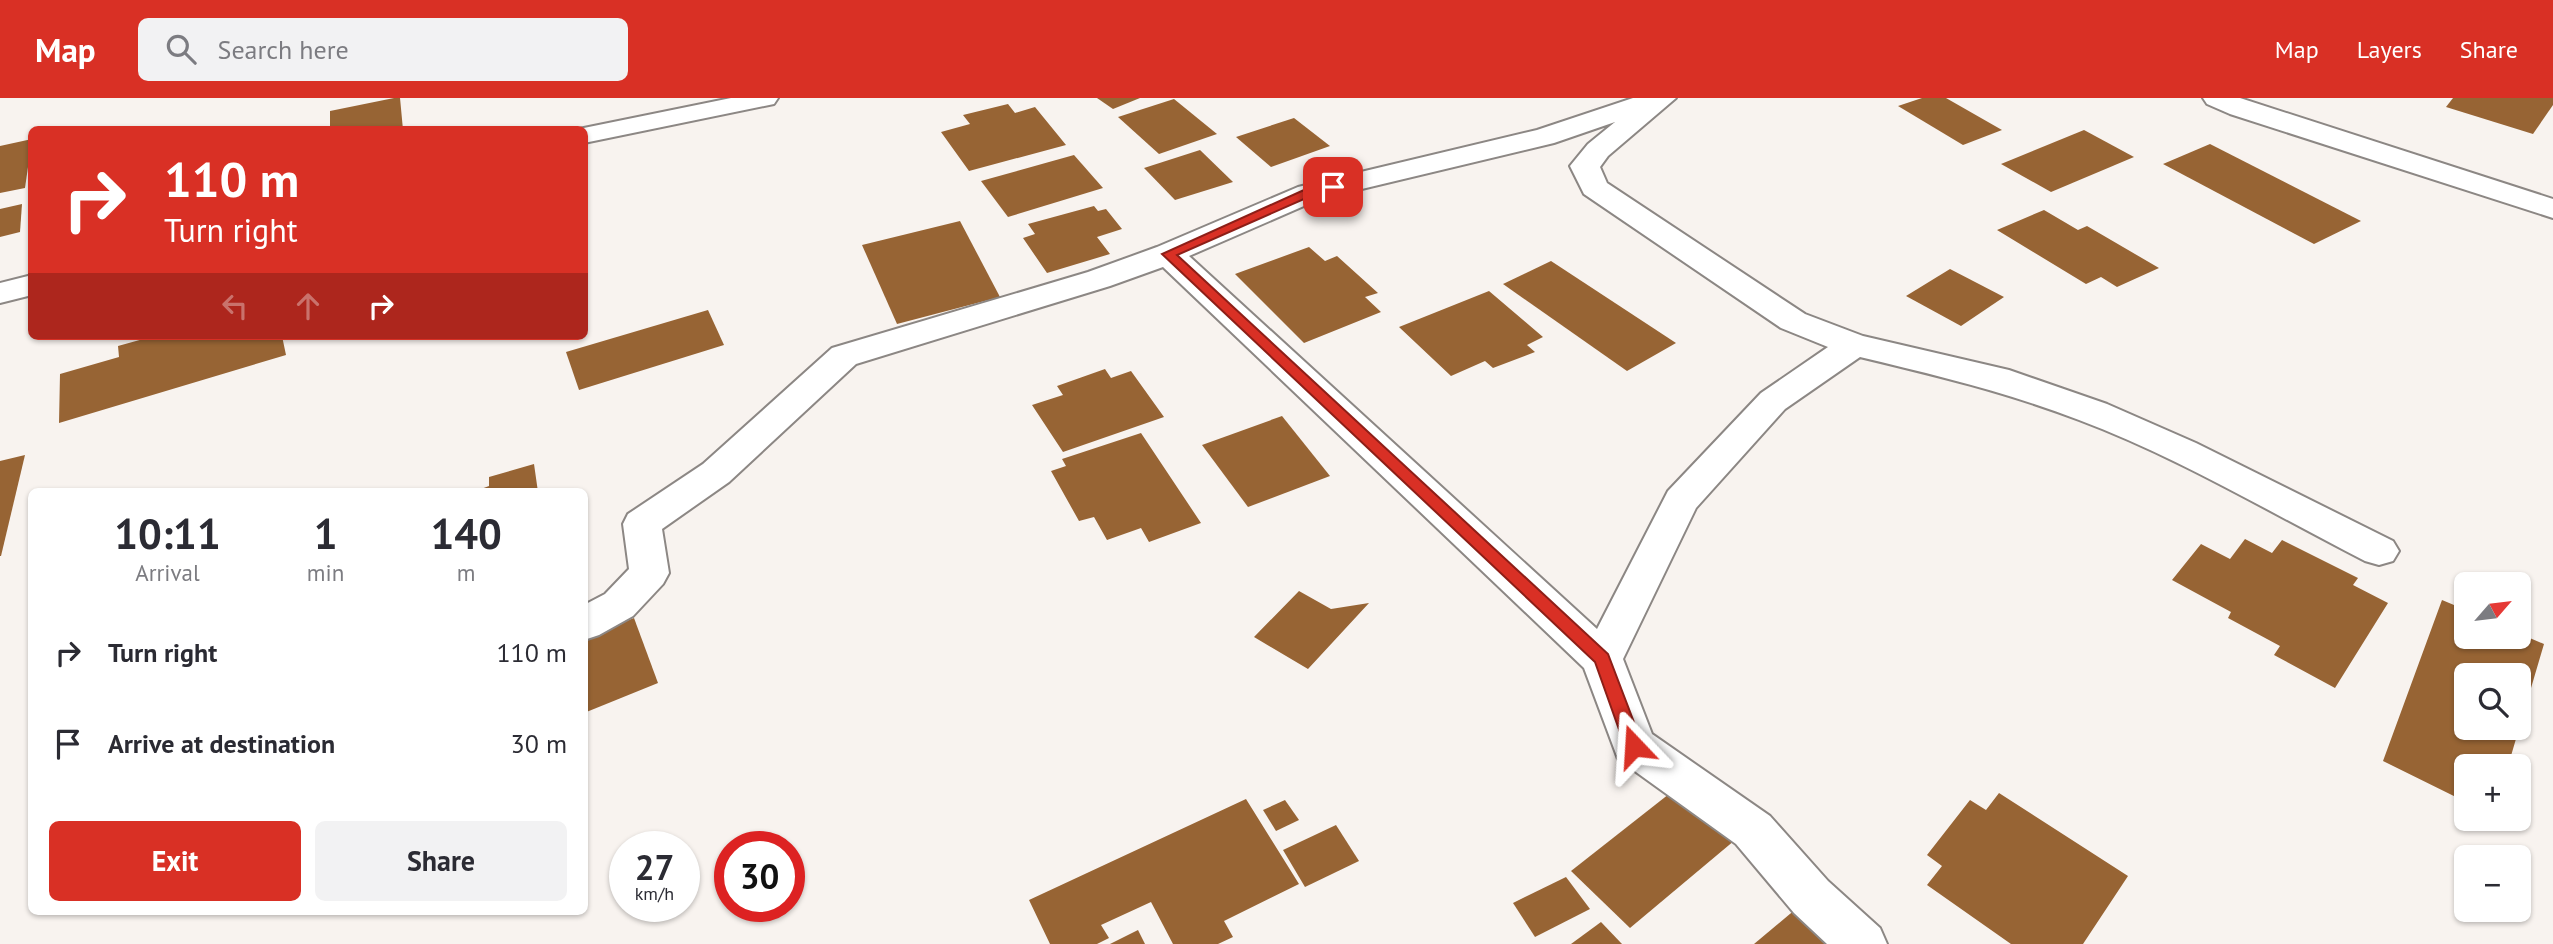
<!DOCTYPE html>
<meta charset="utf-8">
<style>
:root{--surface:#fff;--page:#f2f2f3;--text:#2b2b33;--muted:#7c7c81;--accent:#d93025}
body{margin:0;font-family:"PT Sans",sans-serif;background:var(--page);color:var(--text);height:100vh;display:flex;flex-direction:column;font-size:26px;white-space:nowrap}
*{box-sizing:border-box;margin:0}
p{font-size:23px;color:var(--muted)}
.icon{flex:none;width:38px;height:38px;fill:none;stroke:currentColor;stroke-width:2;stroke-linecap:round;stroke-linejoin:round}
.map{position:relative;flex:1;overflow:hidden}
.side{position:absolute;left:28px;top:390px;width:560px;height:427px;display:flex;flex-direction:column;background:var(--surface);border-radius:10px;box-shadow:0 2px 5px #0004}
.side>*{flex:none}
.banner{position:absolute;left:28px;top:28px;width:560px;height:214px;border-radius:10px;box-shadow:0 2px 5px #0004;background:#d93025;color:#fff;overflow:hidden}
.needle{width:46px;rotate:62deg}
.fabs{position:absolute;left:2454px;top:474px;display:grid;gap:14px}
.fabs a{display:grid;place-items:center;width:77px;height:77px;border-radius:10px;background:var(--surface);box-shadow:0 2px 5px #0004;font-size:35px}
.speed{position:absolute;left:609px;top:733px;display:flex;gap:14px;font-size:35px;font-weight:700;text-align:center}
.speed>*{display:grid;place-content:center;width:91px;height:91px;border-radius:50%;background:var(--surface);box-shadow:0 2px 5px #0004;line-height:1}
.speed small{font-size:18px;font-weight:400}
.speed .limit{border:10px solid #d22;background:#fff;color:#111}
.pin{position:absolute;display:grid;place-items:center;width:60px;height:60px;color:#fff;margin:-30px;border-radius:14px;box-shadow:0 4px 10px #0006}
.me{position:absolute;width:77px;margin:-38px;rotate:340deg;stroke-linejoin:round;filter:drop-shadow(0 0 5px #0008)}
.turn{display:flex;align-items:center;gap:24px;height:147px;padding:0 21px;font-size:32px}
.turn .icon{width:91px;height:91px;stroke-width:2.5}
.turn b{display:block;font-size:49px;line-height:60px}
.lanes{display:flex;align-items:center;height:66px;padding:0 21px;background:#0003;justify-content:center;gap:35px;direction:ltr}
.lanes .off{opacity:.35}
.eta{display:flex;justify-content:space-evenly;align-items:center;height:119px;text-align:center}
.eta b{font-size:42px;font-weight:800;line-height:49px}
.button{display:flex;gap:14px;margin-top:auto;padding:14px 21px}
.button a{flex:1;height:80px;border-radius:10px;background:var(--accent);color:#fff;font-size:28px;font-weight:800;line-height:80px;text-align:center}
.button a+a{background:var(--page);color:var(--text)}
ul{padding:0;list-style:none}
li{display:flex;align-items:center;gap:21px;height:91px;padding:0 21px}
li div{flex:1}
li b{display:block;font-size:26px}
li em{font-style:normal}
header{display:flex;align-items:center;gap:42px;box-sizing:border-box;height:98px;padding:0 35px;background:var(--accent);color:#fff}
header strong{font-size:33px}
nav{display:flex;gap:38px;margin-inline-start:auto;font-size:24px}
.search{width:490px;height:63px;background:var(--page);display:flex;align-items:center;gap:18px;box-sizing:border-box;padding:0 24px;border-radius:10px;color:var(--muted);font-size:26px}
.map>svg:first-child{display:block}
.building{fill:#976434;fill-rule:evenodd}
.lines{fill:none;stroke-linecap:round;stroke-linejoin:round}
.minor-casing{stroke:#8c8784;stroke-width:4}
.minor{fill:#fff;fill-rule:evenodd}
.route{fill:#d93025;stroke:#8d1f18;stroke-width:2}
</style>
<header>
<strong>Map</strong>
<div class="search"><svg class="icon" aria-label="search" viewBox="0 0 24 24"><circle cx="10" cy="10" r="6"/><path d="M15 15l6 6"/></svg>Search here</div>
<nav><a>Map</a><a>Layers</a><a>Share</a></nav>
</header>
<div class="map">
<svg width="2553" height="846" viewBox="0 0 2553 846">
<rect width="100%" height="100%" fill="#f8f3ef"/>
<!-- building -->
<g class="building">
<path d="M394,0H400L403,32H330V13Z"/>
<path d="M1097,0H1140L1113,11Z"/>
<path d="M1922,0H1946L2002,32L1963,47L1898,8Z"/>
<path d="M2453,0H2553V7L2533,36L2446,9Z"/>
<path d="M1174,1L1217,36L1159,56L1118,19Z"/>
<path d="M1008,6L1015,15L1035,9L1066,47L969,73L941,34L970,26L963,17Z"/>
<path d="M1294,20L1330,48L1271,69L1236,39Z"/>
<path d="M2084,32L2134,59L2051,94L2001,66Z"/>
<path d="M32,41L25,90L0,95V48Z"/>
<path d="M2210,46L2361,123L2314,146L2163,66Z"/>
<path d="M1200,52L1233,84L1175,102L1144,70Z"/>
<path d="M1074,57L1103,90L1008,119L981,83Z"/>
<path d="M22,106L20,134L0,139V111Z"/>
<path d="M1094,108L1098,113L1106,111L1122,131L1097,139L1110,156L1047,175L1023,140L1035,136L1028,126Z"/>
<path d="M2044,112L2078,132L2087,128L2159,170L2117,189L2101,179L2086,186L1997,132Z"/>
<path d="M960,123L1000,199L897,226L862,147Z"/>
<path d="M1309,149L1325,163L1337,158L1378,195L1365,199L1381,214L1304,245L1235,176Z"/>
<path d="M1551,163L1676,245L1627,273L1503,186Z"/>
<path d="M1950,171L2004,199L1961,228L1906,198Z"/>
<path d="M1489,193L1543,239L1527,247L1535,254L1493,270L1485,263L1451,278L1399,229Z"/>
<path d="M708,212L724,247L579,292L566,254Z"/>
<path d="M154,238H282L286,257L59,325L60,276L119,259L118,248Z"/>
<path d="M1105,271L1111,280L1131,273L1164,319L1063,354L1032,307L1063,297L1057,288Z"/>
<path d="M1282,318L1330,378L1248,409L1202,347Z"/>
<path d="M1141,335L1201,425L1149,444L1141,430L1107,442L1094,419L1079,423L1051,373L1066,368L1062,361Z"/>
<path d="M25,357L1,458H0V363Z"/>
<path d="M534,366L538,394H473L489,388V379Z"/>
<path d="M2245,441L2272,455L2282,442L2358,480L2353,487L2388,505L2335,590L2274,557L2280,548L2228,520L2231,514L2172,482L2201,446L2230,461Z"/>
<path d="M1299,493L1331,511L1369,505L1308,571L1254,539Z"/>
<path d="M2442,502L2466,512V539H2518V535L2544,546L2508,668H2466V704L2383,663ZM2466,578H2518V630H2466Z"/>
<path d="M634,520L658,585L584,615V539Z"/>
<path d="M1683,685L1741,737L1630,830L1571,773Z"/>
<path d="M1999,695L2128,778L2083,846H2011L1927,787L1942,768L1927,757L1970,702L1986,712Z"/>
<path d="M1246,701L1299,786L1224,823L1233,839L1218,846H1173L1151,804L1101,827L1109,840L1097,846H1050L1029,802Z"/>
<path d="M1285,702L1299,722L1276,733L1263,712Z"/>
<path d="M1336,727L1359,763L1305,789L1283,752Z"/>
<path d="M1566,779L1590,811L1535,839L1513,805Z"/>
<path d="M1803,805L1848,846H1754Z"/>
<path d="M1601,824L1622,846H1571Z"/>
<path d="M1138,832L1145,846H1110Z"/>
</g>
<g class="lines">
<defs>
<g id="minor">
<path d="M731,0H778L774,6L584,45V32H574Z"/>
<path d="M1633,0H1676L1608,58L1600,69L1607,85L1805,216L1863,238L2009,272L2107,306L2196,345L2393,443L2399,453L2393,463L2379,467L2365,463C2271,415 2178,359 2079,322C2006,294 1935,277 1860,259L1785,311L1696,410L1623,561L1652,636L1770,718L1828,783L1880,830L1887,846H1827L1794,815L1736,746L1618,661L1584,570L1163,169L1110,188L856,266L729,384L662,431L669,475L663,486L633,518L599,537L584,542V507L605,496L629,471L623,426L628,416L703,366L832,250L1088,174L1157,149L1298,89L1537,32ZM1615,24L1588,46L1570,68L1584,96L1781,230L1828,249L1761,295L1668,393L1597,531L1189,158L1320,101L1554,45Z"/>
<path d="M2203,0H2240L2553,101V120L2230,16L2207,6Z"/>
<path d="M32,177V197L0,205V185Z"/>
</g>
</defs>
<!-- minor casing -->
<use href="#minor" class="minor-casing"/>
<!-- minor -->
<use href="#minor" class="minor"/>
</g>
<!-- route -->
<path class="route" d="M1333,85L1337,86V91L1313,97L1177,157L1608,556L1643,648L1640,654L1634,656L1627,654L1595,564L1162,156L1304,92Z"/>
</svg>
<div class="fabs">
<a><svg class="needle" viewBox="-14 -14 28 28"><path d="M0-13l5 13h-10z" fill="#e53935"/><path d="M0 13l5-13h-10z" fill="#7c7c81"/></svg></a>
<a><svg class="icon" aria-label="search" viewBox="0 0 24 24"><circle cx="10" cy="10" r="6"/><path d="M15 15l6 6"/></svg></a>
<a>+</a>
<a>−</a>
</div>
<div class="speed"><div>27<small>km/h</small></div><div class="limit">30</div></div>
<div class="pin" style="left:1333px;top:89px;background:#d93025"><svg class="icon" aria-label="arrive" viewBox="0 0 24 24"><path d="M6 21V4h12l-3 4 3 4H6"/></svg></div>
<svg class="me" style="left:1634px;top:648px" viewBox="-20 -20 40 40"><path d="M0-17L14 15 0 8-14 15z" fill="#d93025" stroke="#fff" stroke-width="4"/></svg>
<div class="banner">
<div class="turn"><svg class="icon" aria-label="right" viewBox="0 0 24 24"><path d="M7 20v-9h11M14 6l5 5-5 5"/></svg><div><b>110 m</b>Turn right</div></div>
<div class="lanes"><svg class="icon off" aria-label="left" viewBox="0 0 24 24"><path d="M17 20v-9H6M10 6l-5 5 5 5"/></svg><svg class="icon off" aria-label="ahead" viewBox="0 0 24 24"><path d="M12 20V5M6 11l6-6 6 6"/></svg><svg class="icon" aria-label="right" viewBox="0 0 24 24"><path d="M7 20v-9h11M14 6l5 5-5 5"/></svg></div>
</div>
<section class="side">
<div class="eta">
<div><b>10:11</b><p>Arrival</p></div>
<div><b>1</b><p>min</p></div>
<div><b>140</b><p>m</p></div>
</div>
<ul>
<li><svg class="icon" aria-label="right" viewBox="0 0 24 24"><path d="M7 20v-9h11M14 6l5 5-5 5"/></svg><div><b>Turn right</b></div><em>110 m</em></li>
<li><svg class="icon" aria-label="arrive" viewBox="0 0 24 24"><path d="M6 21V4h12l-3 4 3 4H6"/></svg><div><b>Arrive at destination</b></div><em>30 m</em></li>
</ul>
<div class="button"><a>Exit</a><a>Share</a></div>
</section>
</div>
